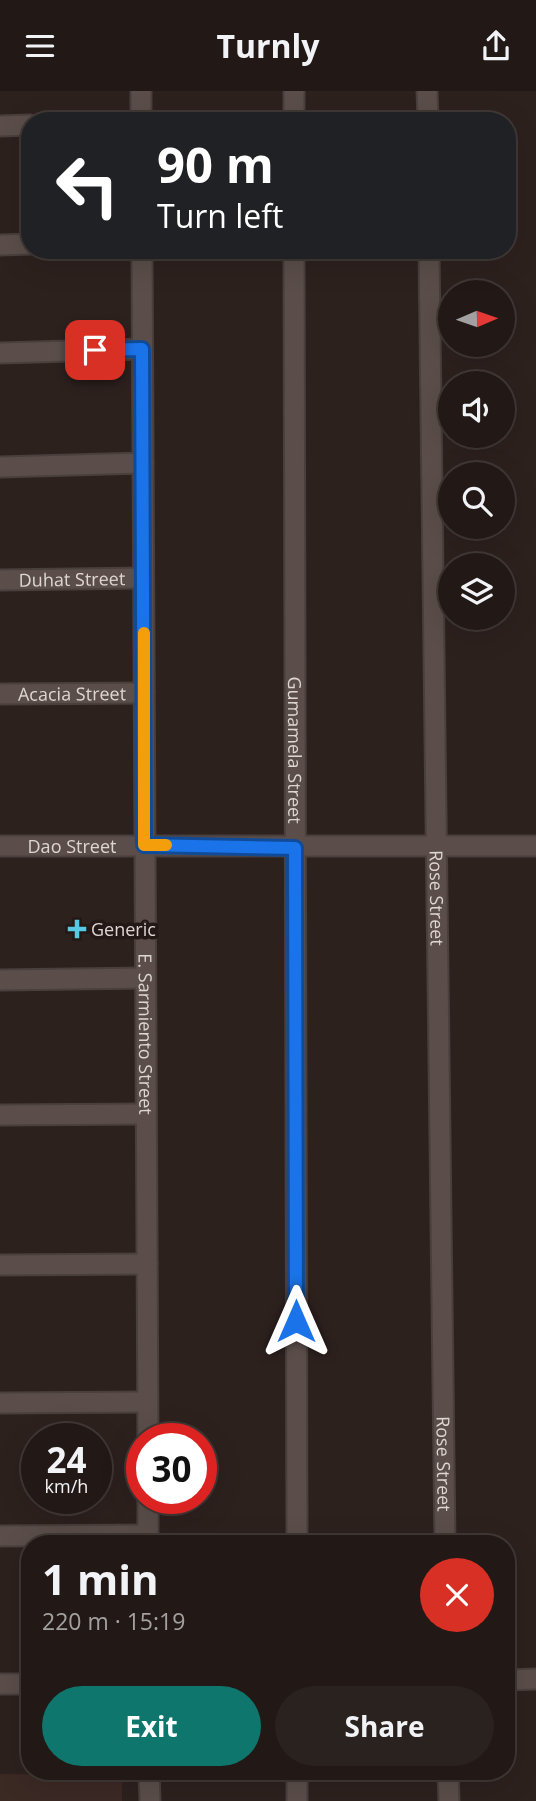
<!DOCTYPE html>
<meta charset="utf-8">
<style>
:root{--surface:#221916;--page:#2a221f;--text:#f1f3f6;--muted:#a2a0a1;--line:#3f3835;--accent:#0f766e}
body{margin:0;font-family:"Open Sans",sans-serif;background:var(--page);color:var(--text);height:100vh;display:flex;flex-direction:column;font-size:26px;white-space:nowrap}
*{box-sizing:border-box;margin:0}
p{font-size:23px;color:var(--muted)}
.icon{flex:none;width:38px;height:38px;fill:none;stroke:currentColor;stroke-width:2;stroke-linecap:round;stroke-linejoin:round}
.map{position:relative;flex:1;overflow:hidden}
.panel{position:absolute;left:21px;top:1444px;width:494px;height:245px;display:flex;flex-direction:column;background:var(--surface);border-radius:28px;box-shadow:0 7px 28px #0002,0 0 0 2px var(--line)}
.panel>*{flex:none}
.hud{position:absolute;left:21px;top:21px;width:495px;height:147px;border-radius:28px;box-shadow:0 7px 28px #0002,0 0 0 2px var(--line);background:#202124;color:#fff;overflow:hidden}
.needle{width:46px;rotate:88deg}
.tools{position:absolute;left:438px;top:189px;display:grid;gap:14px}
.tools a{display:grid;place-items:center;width:77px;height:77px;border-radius:50%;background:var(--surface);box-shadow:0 7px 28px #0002,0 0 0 2px var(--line);font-size:35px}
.speed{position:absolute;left:21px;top:1332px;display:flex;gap:14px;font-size:35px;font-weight:700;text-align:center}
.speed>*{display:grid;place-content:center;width:91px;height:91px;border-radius:50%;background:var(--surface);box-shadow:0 7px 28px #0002,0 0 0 2px var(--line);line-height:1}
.speed small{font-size:18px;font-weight:400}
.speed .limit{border:10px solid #d22;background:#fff;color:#111}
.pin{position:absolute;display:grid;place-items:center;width:60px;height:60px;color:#fff;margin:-30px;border-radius:14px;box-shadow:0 4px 10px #0006}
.me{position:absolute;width:77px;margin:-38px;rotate:0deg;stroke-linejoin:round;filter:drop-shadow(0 0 5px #0008)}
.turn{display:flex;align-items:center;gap:24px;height:147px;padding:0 21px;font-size:32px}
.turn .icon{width:91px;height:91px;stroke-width:2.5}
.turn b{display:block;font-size:49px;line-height:60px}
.round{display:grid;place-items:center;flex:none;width:74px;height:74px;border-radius:37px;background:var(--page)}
.head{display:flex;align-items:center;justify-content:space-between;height:119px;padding:0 21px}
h1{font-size:42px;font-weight:700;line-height:52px}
.action{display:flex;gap:14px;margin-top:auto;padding:14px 21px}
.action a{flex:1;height:80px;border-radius:42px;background:var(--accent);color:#fff;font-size:28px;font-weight:700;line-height:80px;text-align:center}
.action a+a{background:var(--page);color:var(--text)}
header{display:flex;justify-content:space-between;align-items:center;height:91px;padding:0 21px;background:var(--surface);font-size:32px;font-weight:700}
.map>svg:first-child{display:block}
.built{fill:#3b2924}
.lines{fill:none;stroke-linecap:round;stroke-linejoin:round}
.minor-casing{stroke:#493f3d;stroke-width:23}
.minor{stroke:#5b4e4a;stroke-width:19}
.route-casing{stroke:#114b97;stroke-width:18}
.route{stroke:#1a73e8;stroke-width:12}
.slow{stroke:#f59e0b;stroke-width:12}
.poi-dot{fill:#57c9e2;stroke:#231815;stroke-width:2.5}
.labels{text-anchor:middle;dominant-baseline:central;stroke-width:7;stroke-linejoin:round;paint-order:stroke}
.street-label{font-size:18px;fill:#ded6d3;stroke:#231815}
.poi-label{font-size:18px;fill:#ded6d3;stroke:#231815;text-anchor:start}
</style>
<header><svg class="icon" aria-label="menu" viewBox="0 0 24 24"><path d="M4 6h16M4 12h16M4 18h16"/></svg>Turnly<svg class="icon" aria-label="share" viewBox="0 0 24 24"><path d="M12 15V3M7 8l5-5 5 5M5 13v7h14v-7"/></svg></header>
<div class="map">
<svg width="536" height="1710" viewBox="0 0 536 1710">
<rect width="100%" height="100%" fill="#2d211e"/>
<!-- built -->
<path class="built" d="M0,1683L122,1684V1710H0Z"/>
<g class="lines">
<defs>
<g id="minor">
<path d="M141,0V30"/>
<path d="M294,0V30"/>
<path d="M427,0L428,30"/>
<path d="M0,35L30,34"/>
<path d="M0,154L30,153"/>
<path id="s1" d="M142,159L148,1348"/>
<path id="s2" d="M294,159L297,1452"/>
<path id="s3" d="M429,159L445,1452"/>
<path d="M0,262L142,258"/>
<path d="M0,376L143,372"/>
<path id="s4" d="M0,489L143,487"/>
<path id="s5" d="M0,603L144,602"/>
<path id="s6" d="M0,755H536"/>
<path d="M0,889L145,887"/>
<path d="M0,1024L146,1023"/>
<path d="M0,1174L147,1173"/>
<path d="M0,1312L147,1311"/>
<path d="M148,1407V1452"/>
<path d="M0,1445L148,1444"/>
<path d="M506,1589L536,1588"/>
<path d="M0,1593H30"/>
<path d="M149,1680L150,1710"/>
<path d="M297,1680V1710"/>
<path d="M448,1680L449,1710"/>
</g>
</defs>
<!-- minor casing -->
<use href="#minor" class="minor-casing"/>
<!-- minor -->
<use href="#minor" class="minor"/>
</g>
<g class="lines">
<defs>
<path id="route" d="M95,259L142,258L144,754L295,757L296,1230"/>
</defs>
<!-- route casing -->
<use href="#route" class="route-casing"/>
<!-- route -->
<use href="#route" class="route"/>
<!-- slow -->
<path class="slow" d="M144,542V754H166"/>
</g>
<!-- markers -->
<path class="poi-dot" d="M73.5 827.5h7v7h7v7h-7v7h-7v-7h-7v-7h7z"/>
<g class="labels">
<!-- street labels -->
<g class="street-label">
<text stroke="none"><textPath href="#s4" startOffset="72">Duhat Street</textPath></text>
<text stroke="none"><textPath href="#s5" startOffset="72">Acacia Street</textPath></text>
<text stroke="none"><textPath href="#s2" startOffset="500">Gumamela Street</textPath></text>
<text stroke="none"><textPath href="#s6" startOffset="72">Dao Street</textPath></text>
<text stroke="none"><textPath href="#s3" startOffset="648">Rose Street</textPath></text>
<text stroke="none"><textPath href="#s1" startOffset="784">E. Sarmiento Street</textPath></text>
<text stroke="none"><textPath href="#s3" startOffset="1214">Rose Street</textPath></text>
</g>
<!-- poi labels -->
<g class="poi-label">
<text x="91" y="838">Generic</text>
</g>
</g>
</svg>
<div class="tools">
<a><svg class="needle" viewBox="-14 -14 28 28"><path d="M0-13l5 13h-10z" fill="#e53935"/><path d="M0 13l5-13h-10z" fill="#a2a0a1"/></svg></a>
<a><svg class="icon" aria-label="sound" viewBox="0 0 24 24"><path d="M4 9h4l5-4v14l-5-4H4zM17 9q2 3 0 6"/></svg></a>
<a><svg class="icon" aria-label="search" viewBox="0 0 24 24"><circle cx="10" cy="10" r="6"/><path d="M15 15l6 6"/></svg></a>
<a><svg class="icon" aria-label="layers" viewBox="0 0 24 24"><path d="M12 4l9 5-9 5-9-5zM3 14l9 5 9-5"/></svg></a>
</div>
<div class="speed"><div>24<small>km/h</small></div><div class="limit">30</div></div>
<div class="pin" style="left:95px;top:259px;background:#d93025"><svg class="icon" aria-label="arrive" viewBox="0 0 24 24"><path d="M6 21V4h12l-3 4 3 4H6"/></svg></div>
<svg class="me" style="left:296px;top:1230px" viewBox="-20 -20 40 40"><path d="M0-17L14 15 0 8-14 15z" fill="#1a73e8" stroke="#fff" stroke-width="4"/></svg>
<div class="hud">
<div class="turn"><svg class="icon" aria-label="left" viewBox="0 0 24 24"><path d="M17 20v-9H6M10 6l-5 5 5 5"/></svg><div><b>90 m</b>Turn left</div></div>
</div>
<section class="panel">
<div class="head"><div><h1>1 min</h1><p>220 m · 15:19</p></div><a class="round" style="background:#d93025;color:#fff"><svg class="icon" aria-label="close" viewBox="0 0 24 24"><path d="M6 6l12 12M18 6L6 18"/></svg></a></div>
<div class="action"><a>Exit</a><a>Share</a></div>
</section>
</div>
